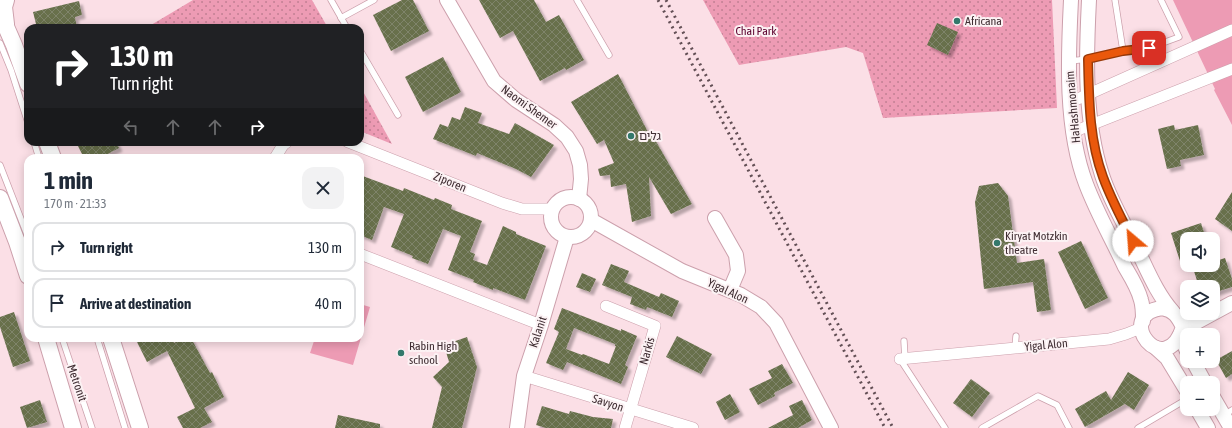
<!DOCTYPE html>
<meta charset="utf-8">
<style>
:root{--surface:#fff;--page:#f2f2f3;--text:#1f2937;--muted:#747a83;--line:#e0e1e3}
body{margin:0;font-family:"Asap Condensed","Noto Sans Hebrew",sans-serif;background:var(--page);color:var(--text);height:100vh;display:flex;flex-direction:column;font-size:15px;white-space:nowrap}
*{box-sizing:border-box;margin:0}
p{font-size:13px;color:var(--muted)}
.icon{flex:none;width:22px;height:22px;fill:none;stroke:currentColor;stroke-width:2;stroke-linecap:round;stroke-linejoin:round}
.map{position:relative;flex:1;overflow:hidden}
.sheet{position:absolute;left:24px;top:154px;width:340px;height:188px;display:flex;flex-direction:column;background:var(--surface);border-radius:12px;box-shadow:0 2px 10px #0003}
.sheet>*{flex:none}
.hud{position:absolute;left:24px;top:24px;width:340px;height:122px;border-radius:12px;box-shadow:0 2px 10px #0003;background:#202124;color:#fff;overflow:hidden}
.controls{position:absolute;left:1180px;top:232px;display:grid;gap:8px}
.controls a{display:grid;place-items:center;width:40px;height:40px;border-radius:8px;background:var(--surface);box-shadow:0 2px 10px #0003;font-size:20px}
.pin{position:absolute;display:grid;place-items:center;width:34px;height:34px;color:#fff;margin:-17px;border-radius:8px;box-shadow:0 2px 6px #0006}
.me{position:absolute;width:44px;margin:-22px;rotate:333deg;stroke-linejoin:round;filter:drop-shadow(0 0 3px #0008)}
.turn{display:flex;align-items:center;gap:14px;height:84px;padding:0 20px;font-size:18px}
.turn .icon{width:52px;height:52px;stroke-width:2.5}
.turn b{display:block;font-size:28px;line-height:34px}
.lanes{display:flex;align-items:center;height:38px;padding:0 20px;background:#0003;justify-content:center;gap:20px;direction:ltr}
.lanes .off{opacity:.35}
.round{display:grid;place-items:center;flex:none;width:42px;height:42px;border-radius:12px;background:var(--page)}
.overview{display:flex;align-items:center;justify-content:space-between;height:68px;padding:0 20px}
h1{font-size:24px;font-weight:700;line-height:30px}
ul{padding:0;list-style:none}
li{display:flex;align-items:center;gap:12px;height:50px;margin:0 8px 6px;padding:0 12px;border:2px solid var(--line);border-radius:12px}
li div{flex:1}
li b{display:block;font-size:15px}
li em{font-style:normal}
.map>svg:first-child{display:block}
.park{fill:url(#park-dots)}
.pitch{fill:#ed9bb4}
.building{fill:url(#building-cross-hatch);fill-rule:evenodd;filter:url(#shadow)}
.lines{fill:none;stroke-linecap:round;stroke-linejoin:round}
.service-casing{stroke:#cca0ac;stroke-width:7}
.minor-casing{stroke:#cca0ac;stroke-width:12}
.tertiary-casing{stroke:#cca0ac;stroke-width:16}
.secondary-casing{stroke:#cca0ac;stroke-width:18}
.service{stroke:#fff;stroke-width:5.5}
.minor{stroke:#fff;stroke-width:11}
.tertiary{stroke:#fff;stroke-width:14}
.secondary{stroke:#fff;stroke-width:16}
.rail{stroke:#634f55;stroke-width:3;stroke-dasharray:2 4;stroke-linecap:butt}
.route-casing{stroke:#983908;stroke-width:10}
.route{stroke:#ea580c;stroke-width:7}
.poi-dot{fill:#33786b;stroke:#fcf2f4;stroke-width:1.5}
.labels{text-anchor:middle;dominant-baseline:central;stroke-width:4;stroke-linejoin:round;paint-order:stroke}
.poi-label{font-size:12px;fill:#402e33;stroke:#fcf2f4;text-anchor:start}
.park-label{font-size:12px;fill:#5d022f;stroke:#fcf2f4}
.street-label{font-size:12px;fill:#402e33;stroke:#fcf2f4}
</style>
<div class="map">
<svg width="1232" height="428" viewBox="0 0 1232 428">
<defs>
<pattern id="park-dots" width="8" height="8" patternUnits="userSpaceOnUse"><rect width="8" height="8" fill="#ed9bb4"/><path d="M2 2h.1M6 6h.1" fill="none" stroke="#c17f93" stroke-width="1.8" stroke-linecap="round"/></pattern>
<pattern id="building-cross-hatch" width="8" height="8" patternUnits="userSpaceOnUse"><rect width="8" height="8" fill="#67704c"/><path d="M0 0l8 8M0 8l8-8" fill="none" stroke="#7f846a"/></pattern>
<filter id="shadow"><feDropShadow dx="3.5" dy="3.5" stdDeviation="1" flood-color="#0004"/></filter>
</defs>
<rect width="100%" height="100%" fill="#fbdfe6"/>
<!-- park -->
<g class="park">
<path d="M193,0H312L328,28H146Z"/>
<path d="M703,0H1052L1057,108L883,118L863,53L846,47L739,65Z"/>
<path d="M360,86L392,144L360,131Z"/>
</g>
<!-- pitch -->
<g class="pitch">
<path d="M1173,0H1232V125L1214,90L1215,89Z"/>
<path d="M360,304L370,307L353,365L310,353L315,338H360Z"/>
</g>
<!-- building -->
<g class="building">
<path d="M402,0H413L429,31L391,51L373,15Z"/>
<path d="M479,0H534L546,22L559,15L584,60L566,70L565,68L540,81L513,31L500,38Z"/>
<path d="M79,1L82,15L75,17L77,28H37L33,12Z"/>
<path d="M937,23L958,32L948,55L927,45Z"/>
<path d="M443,57L461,92L423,112L405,77Z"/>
<path d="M618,74L648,132L650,131L692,204L671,214L649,177L651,216L632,222L626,184L611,187L610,175L600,176L598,169L614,163L604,140L597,144L571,102Z"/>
<path d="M465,107L482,113L478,123L509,134L515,123L554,145L531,177L516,169L477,153L476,156L433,139L440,124L448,127L452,117L460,120Z"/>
<path d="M1174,125L1175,130L1198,125L1204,155L1180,160L1181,166L1167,169L1158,129Z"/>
<path d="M76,142H116L119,148L100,158H84Z"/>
<path d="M360,175L403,191L404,188L434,200L435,198L452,205L451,209L482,221L470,252L475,254L473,260L487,265L503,226L516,232V234L546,246L525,300L493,288V290L473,282L474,280L448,270L461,236L443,229L428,264L412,258L413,256L391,247L404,214L384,207L372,240L360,235Z"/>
<path d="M998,183L1008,196L1017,263L1044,259L1051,310L1037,312L1033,282L984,289L975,202L979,186Z"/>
<path d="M1232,192V231L1215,219Z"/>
<path d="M1201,223L1206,239H1187V258L1180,261L1171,233Z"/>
<path d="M1081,241L1108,298L1085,309L1058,252Z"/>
<path d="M1225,258L1232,279V287L1213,293V287H1199L1193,268L1204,265H1213V262Z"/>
<path d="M611,264L629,271L624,282L659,297L661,293L679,301L672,317L647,307L646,310L630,304L632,297L602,285Z"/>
<path d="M582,273L596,279L590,292L576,287Z"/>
<path d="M562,308L621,331V329L637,336L625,365L628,367L621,384L567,362L563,370L546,363L559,332L554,329ZM574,328L615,344V346H616L609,364L583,354L582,355L566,349Z"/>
<path d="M14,312L30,361L13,367L0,327V317Z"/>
<path d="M677,336L712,354L701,374L666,357Z"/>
<path d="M467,337L477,367L462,428H432L442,387L433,377L449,362L444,345Z"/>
<path d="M135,338H172L174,343L183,338H191L210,373L212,372L224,397L204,408L212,422L200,428H183L177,417L195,408L167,351L147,362Z"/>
<path d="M1232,351V374L1226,378L1216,360Z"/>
<path d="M782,364L793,383L774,393L775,396L758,405L749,389L772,378L768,371Z"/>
<path d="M1128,372L1149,385L1134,410L1125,404L1085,427L1075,409L1106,391L1111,400Z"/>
<path d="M971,379L990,393L972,417L953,403Z"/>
<path d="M730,394L740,412L725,420L716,402Z"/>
<path d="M40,400L47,422L27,428L20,407Z"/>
<path d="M802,400L812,420L798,428H768L793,415L789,406Z"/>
<path d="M542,406L569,414L570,411L593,417L613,419L611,428H546L536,425Z"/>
<path d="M338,415L380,424V428H335Z"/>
</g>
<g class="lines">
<defs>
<g id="service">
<path d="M331,0L347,28"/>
<path d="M577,0L609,55"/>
<path d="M1115,0L1123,51"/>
<path d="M341,18L374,0"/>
<path d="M0,43L11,70L28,123"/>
<path d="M360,50L398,115"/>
<path d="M1070,61L1088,59L1123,51L1149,48L1179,37L1161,0"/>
<path d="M34,142L39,158"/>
<path d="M0,165L28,237"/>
<path d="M62,338L92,428"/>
<path d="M97,338L125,428"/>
<path d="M904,341L905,359"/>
<path d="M1015,348L1016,336"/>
<path d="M900,359L945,428"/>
<path d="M1224,415L1232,410"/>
<path d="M982,428L1038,396L1057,405L1069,428"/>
<path d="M1138,428L1187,399"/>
</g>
<g id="minor">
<path d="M1071,102L1232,30"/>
<path d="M1073,132L1232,69"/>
<path d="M348,142L502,203L522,209H554"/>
<path d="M275,158L283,145L287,142"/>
<path d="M360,254L541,325"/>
<path d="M606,306L655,326L625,428"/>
<path d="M900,359L1109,339L1126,334L1141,328"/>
<path d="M524,376L693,428"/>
</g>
<g id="tertiary">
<path d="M447,0L494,81L516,100L554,125L567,137L576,151L580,165L581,179L579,199"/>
<path d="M1071,0C1068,58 1065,129 1086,184C1097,213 1112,239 1125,267C1131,277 1138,288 1141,300C1143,306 1143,314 1143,321"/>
<path d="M1089,0C1086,58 1084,119 1102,175C1110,200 1124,223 1136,247C1147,269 1156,293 1173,312"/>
<circle cx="571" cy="217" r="20"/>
<path d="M715,218L736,255L738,271L730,290"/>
<path d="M591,220L682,271L741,295L761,307L776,323L831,428"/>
<path d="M1162,308C1174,310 1178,317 1183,327C1165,383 1112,315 1162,308Z"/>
<path d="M1183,327L1195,323L1232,303"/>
<path d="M1180,335L1187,351"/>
<path d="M1156,348L1167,358L1187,391"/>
<path d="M1193,361L1205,383"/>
<path d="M1213,397L1231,428"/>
<path d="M1197,409L1208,428"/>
<path d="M517,428L524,376L541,325L567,237"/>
</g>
<g id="secondary">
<path d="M6,0L4,7L6,24"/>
<path d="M0,13L14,45L28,84"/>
<path d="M47,142L53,158"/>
<path d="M0,198L17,242L28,276"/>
<path d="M46,338L73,428"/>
<path d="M111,338L140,428"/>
</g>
</defs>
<!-- service casing -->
<use href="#service" class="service-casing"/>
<!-- minor casing -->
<use href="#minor" class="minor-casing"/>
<!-- tertiary casing -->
<use href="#tertiary" class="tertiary-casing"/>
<!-- secondary casing -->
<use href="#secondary" class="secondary-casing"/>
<!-- service -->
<use href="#service" class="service"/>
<!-- minor -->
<use href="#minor" class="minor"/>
<!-- tertiary -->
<use href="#tertiary" class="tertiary"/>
<!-- secondary -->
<use href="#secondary" class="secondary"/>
<!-- rail -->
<g class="rail">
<path d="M658,0L885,428"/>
<path d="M666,0L893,428"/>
</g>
</g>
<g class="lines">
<defs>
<path id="route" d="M1133,241C1122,220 1111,199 1103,177C1089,139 1089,99 1088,59L1123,51L1149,48"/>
</defs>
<!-- route casing -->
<use href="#route" class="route-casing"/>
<!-- route -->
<use href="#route" class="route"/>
</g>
<!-- markers -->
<g class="poi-dot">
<circle cx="957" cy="21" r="4"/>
<circle cx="631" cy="136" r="4"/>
<circle cx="997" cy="243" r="4"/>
<circle cx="401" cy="353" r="4"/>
</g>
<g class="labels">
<!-- poi labels -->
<g class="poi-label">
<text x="965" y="21">Africana</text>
<text x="639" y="136">גלים</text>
<text x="1005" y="236">Kiryat Motzkin<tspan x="1005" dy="14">theatre</tspan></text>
<text x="409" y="346">Rabin High<tspan x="409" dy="14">school</tspan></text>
</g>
<!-- park labels -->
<g class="park-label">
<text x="756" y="31">Chai Park</text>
</g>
<!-- street labels -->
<g class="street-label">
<text transform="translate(529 107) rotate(36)">Naomi Shemer</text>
<text transform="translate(1073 107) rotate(-95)">HaHashmonaim</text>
<text transform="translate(450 182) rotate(22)">Ziporen</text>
<text transform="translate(728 291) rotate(25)">Yigal Alon</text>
<text transform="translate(538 332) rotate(-72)">Kalanit</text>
<text transform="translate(1046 345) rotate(-5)">Yigal Alon</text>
<text transform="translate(647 351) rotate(-74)">Narkis</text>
<text transform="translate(77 383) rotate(71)">Metronit</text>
<text transform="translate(608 403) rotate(18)">Savyon</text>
</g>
</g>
</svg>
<div class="controls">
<a><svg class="icon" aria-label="sound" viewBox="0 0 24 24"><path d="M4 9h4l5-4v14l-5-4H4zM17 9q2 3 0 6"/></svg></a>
<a><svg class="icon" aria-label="layers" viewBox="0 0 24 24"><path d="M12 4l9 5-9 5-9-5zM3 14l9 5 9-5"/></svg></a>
<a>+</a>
<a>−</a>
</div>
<div class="pin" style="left:1149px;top:48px;background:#d93025"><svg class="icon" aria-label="arrive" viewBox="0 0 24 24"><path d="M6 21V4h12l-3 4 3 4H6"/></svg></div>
<svg class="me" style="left:1133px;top:241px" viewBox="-20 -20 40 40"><circle r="19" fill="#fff"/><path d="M0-13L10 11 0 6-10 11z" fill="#ea580c"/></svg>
<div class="hud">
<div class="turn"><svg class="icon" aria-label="right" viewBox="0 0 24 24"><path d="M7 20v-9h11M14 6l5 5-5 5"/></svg><div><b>130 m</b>Turn right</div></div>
<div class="lanes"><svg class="icon off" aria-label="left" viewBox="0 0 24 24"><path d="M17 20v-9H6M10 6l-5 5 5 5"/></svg><svg class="icon off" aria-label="ahead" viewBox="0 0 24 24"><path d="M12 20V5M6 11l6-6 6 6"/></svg><svg class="icon off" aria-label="ahead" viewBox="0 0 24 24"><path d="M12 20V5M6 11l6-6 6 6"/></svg><svg class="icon" aria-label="right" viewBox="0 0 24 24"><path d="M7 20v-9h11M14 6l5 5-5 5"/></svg></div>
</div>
<section class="sheet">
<div class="overview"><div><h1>1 min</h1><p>170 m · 21:33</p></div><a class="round"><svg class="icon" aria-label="close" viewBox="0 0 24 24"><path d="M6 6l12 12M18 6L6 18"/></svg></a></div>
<ul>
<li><svg class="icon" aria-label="right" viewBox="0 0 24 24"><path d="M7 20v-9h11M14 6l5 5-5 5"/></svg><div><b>Turn right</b></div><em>130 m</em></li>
<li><svg class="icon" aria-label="arrive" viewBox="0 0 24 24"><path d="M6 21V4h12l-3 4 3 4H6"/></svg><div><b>Arrive at destination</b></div><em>40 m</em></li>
</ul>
</section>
</div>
